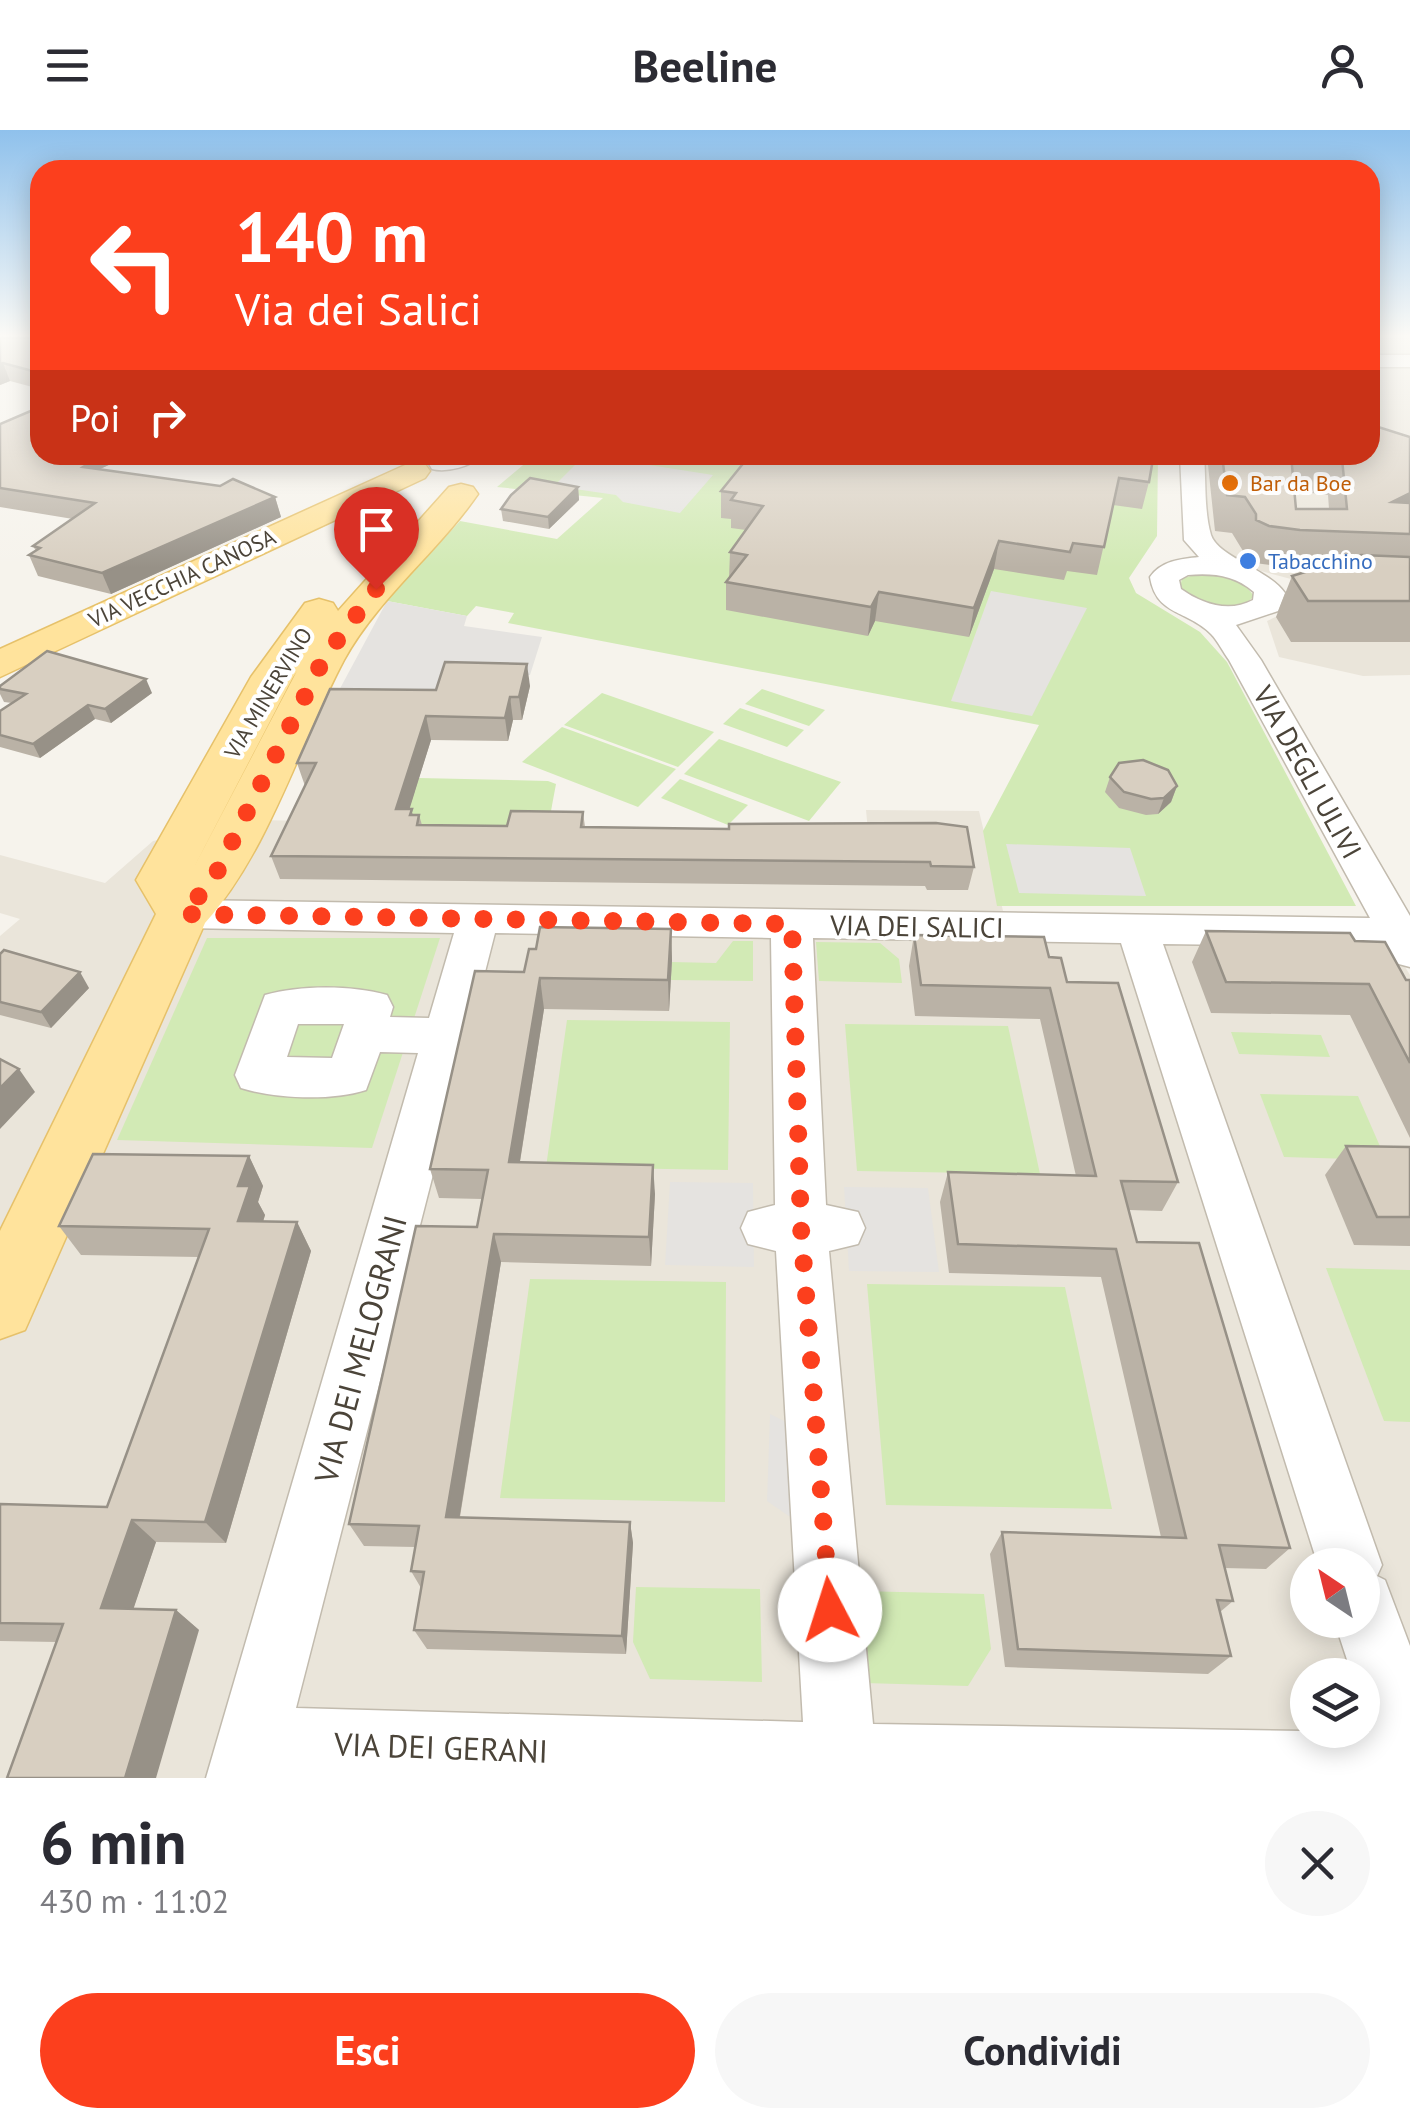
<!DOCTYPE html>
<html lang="it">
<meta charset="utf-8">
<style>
:root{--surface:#fff;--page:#f7f7f7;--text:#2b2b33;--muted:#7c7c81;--accent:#fc3f1d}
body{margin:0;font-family:"PT Sans",sans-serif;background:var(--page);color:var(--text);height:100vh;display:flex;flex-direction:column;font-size:38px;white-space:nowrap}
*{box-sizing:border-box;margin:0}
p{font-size:32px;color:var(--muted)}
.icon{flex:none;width:55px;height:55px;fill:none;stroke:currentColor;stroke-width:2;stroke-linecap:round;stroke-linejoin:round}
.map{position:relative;height:1648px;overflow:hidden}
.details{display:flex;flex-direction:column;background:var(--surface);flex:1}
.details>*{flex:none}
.banner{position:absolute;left:30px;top:30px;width:1350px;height:305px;border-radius:30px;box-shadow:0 5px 25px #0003;background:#fc3f1d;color:#fff;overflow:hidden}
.needle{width:65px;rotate:325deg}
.buttons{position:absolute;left:1290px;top:1418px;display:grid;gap:20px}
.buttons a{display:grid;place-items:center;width:90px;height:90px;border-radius:50%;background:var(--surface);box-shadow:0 5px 25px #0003;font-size:50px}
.pin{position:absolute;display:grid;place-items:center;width:85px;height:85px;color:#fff;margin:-102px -42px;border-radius:50% 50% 50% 0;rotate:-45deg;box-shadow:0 0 10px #0007}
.pin .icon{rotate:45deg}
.me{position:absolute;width:110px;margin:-55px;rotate:355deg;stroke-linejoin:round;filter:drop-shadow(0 0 8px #0008)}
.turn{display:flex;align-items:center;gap:35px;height:210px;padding:0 40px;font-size:45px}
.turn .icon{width:130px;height:130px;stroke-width:2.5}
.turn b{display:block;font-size:70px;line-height:85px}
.then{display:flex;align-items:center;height:95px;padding:0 40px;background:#0003;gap:20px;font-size:38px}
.round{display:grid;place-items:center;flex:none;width:105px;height:105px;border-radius:52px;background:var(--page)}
.overview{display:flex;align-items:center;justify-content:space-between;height:170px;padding:0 40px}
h1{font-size:60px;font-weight:800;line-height:75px}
.cta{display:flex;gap:20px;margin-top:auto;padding:20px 40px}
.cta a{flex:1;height:115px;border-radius:60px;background:var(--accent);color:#fff;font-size:40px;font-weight:800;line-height:115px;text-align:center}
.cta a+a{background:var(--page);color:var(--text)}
header{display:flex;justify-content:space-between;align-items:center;height:130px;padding:0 40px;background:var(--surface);font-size:45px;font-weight:800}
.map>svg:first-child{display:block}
.residential{fill:#eae5da;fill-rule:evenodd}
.green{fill:#d2eab5}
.parking{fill:#e5e3e0}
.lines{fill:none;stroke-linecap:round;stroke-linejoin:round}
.minor-casing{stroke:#c2bbae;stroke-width:3}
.major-casing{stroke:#e6c16a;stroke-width:3}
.minor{fill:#fff;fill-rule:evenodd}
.major{fill:#ffe39c;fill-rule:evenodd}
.wall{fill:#bab2a6;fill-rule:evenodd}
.shaded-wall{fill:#979187}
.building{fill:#d8cfc1;stroke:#979187;stroke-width:2.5}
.route{stroke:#fc3f1d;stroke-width:18;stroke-dasharray:0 32.4}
.food-dot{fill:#e8710a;stroke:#fff;stroke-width:4}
.shop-dot{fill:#3f7fe0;stroke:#fff;stroke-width:4}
.labels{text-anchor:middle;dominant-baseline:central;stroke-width:8;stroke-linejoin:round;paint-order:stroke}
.far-food-label{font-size:22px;fill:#c56008;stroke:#fff;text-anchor:start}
.far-shop-label{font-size:22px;fill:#366cbe;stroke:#fff;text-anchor:start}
.far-street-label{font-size:22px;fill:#4b4439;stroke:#fff}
.street-label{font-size:28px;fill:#4b4439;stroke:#fff}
.near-street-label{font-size:32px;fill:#4b4439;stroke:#fff}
</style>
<header><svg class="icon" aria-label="menu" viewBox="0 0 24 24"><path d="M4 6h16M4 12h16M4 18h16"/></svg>Beeline<svg class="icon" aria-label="person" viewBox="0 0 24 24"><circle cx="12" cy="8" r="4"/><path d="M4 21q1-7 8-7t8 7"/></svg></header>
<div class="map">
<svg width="1410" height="1648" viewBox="0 0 1410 1648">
<rect width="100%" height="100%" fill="#f6f3ec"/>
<!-- residential -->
<g class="residential">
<path d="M1370,208H1410V545L1363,546L1279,527L1267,491L1308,472L1291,449L1261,441L1226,423L1208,407L1199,325H1370V237H1386L1370,225Z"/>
<path d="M866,680L979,681L1010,810L1387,808L1410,845V1648H0V806L20,789L0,783V725L105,753L153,711L256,690L868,701ZM1308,1435H1362V1490H1308ZM1308,1545H1362V1600H1308Z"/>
</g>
<!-- green -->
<g class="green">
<path d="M535,325H1158L1157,406L1129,448L1136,463L1200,502L1227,532L1356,776H997L983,701L1039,595L508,493L514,483L476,476L467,486L387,471L460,391L557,409L603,368L497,357Z"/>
<path d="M1209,442L1241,450L1254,466C1237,486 1196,476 1180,458L1182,448Z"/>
<path d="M762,559L825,580L809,596L745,574Z"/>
<path d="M602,563L714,602L678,637L564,595Z"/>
<path d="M740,578L804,600L787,617L723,594Z"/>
<path d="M562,597L676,639L638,677L522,632Z"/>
<path d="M719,609L841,652L809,691L684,644Z"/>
<path d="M419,648L548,651L556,654L548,697L402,694Z"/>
<path d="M680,649L748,675L728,695L661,668Z"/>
<path d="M207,808H440L372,1018L117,1010Z"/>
<path d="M733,811H753V851L670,850L671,832L716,833Z"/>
<path d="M816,812L880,813L899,829L902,853L819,851Z"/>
<path d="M567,890L730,892L728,1040L546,1037Z"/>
<path d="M845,894L1008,896L1040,1044L857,1041Z"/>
<path d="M1231,902L1321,905L1330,927L1239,924Z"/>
<path d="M1260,964L1358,966L1386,1030L1284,1027Z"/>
<path d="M1326,1138L1410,1140V1292L1384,1291Z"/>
<path d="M530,1149L726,1152L725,1372L500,1368Z"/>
<path d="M867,1154L1065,1157L1112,1379L886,1375Z"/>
<path d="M636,1457L760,1459L762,1552L650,1549L633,1512Z"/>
<path d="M858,1461L984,1464L991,1519L968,1556L864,1553Z"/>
</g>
<!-- parking -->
<g class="parking">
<path d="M585,325L713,345L680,383L623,372L616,365L554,356Z"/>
<path d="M991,461L1087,478L1032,586L951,571Z"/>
<path d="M387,471L467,486L464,496L542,507L530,545H453L446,567L336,566Z"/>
<path d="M1006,714L1130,718L1146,766L1019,763Z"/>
<path d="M670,1052L753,1053L754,1137L665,1135Z"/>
<path d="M844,1057L928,1058L939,1142L849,1141Z"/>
<path d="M770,1284L796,1297V1391L767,1371Z"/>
</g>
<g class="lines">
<defs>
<g id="minor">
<rect x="1370" y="225" width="40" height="12"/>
<path d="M444,325H482C472,336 447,343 432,339L429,334Z"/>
<path d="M1180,325H1204C1206,350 1204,381 1211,405C1218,427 1268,439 1285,463L1278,481L1236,495L1261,530L1410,786V837L1395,833L1386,817L1163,814L1382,1435L1377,1446L1385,1450L1410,1516V1648H206L418,923L380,922L366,960C332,971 276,969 241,958L235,945L265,865C299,855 353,855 387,865L393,877L390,887L429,888L454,803L183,798L168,794L162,784L168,774L183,770L1370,788L1229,530C1223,522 1218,511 1211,504C1188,480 1156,486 1150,447C1161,431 1180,429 1199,427L1184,410ZM1188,445C1213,443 1234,445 1254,462L1253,470C1229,483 1202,474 1181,459L1179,450ZM495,803L771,808L775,1075L748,1082L741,1098L748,1114L776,1121L803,1592L296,1578ZM813,808L1121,813L1318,1435H1362V1490H1334L1352,1545H1362V1578L1370,1602L873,1594L829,1121L858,1114L865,1098L858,1082L826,1075ZM298,894H344L332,928L287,927Z"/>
</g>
<g id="major">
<path d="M414,331L425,334L430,341L425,348L0,547V519Z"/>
<path d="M461,354L473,357L478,364C438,422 378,468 344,530C298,617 270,719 205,793L25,1200L0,1209V1101L156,784L136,750L251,547L305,473L319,469L333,473L338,481L449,357ZM297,541L193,739L293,547Z"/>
</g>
</defs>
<!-- minor casing -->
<use href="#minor" class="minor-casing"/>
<!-- major casing -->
<use href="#major" class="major-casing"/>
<!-- minor -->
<use href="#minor" class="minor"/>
<!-- major -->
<use href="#major" class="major"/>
</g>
<!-- wall -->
<g class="wall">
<path d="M0,208H40V259L10,251L0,255Z"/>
<path d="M0,294L40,325H130L100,339L275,367L281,387L111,464L38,446L29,425L36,421L33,416L73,389L0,377Z"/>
<path d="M1375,296L1410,307V512H1291L1276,487L1292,446L1317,439L1286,437L1255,433L1243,428V421L1232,403L1215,401L1208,335L1212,325H1370ZM1295,361L1328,365L1329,379H1296Z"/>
<path d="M1133,327L1149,352L1142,379L1113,375L1097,445L1067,441L1064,450L994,439L969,507L875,491L868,506L726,480V452L729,448L730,422L746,400L731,398V389L721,388V361L779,328Z"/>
<path d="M578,357L579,370L549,399L503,391L501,379Z"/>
<path d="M0,556L152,563L111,593L95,589L40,628L0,617V581L12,573L4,572L0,564Z"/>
<path d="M530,556L522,590H513L508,611L431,610L409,679L414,685H419L422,695L507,696L583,682L585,697L974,737L968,760H927L925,756L280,749L271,726L305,656L297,633L436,560Z"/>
<path d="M1110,647L1177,656L1171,672L1158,684L1146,685L1119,678L1105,662Z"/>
<path d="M671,799L672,830L669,881L544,879L520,1032L655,1064L651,1136L501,1132L460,1387L630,1392L633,1413L626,1524L427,1519L414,1500L421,1458L411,1441L415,1417L364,1416L349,1394L477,1097L482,1069L439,1068L430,1039L536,819Z"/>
<path d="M1206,801L1355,811L1406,850H1410V1008L1350,885L1211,883L1192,832Z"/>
<path d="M914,805L1049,827L1067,852L1178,1052L1162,1081L1129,1080L1137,1112L1290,1418L1266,1439L1224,1438L1233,1471L1220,1482L1231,1526L1208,1544L1005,1537L990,1424L1002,1402L1161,1407L1101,1147L949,1143L940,1072L948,1042L1076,1046L1040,889L915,886L909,836Z"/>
<path d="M0,824L89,858L51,898L0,885Z"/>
<path d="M1346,1016L1410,1017V1116L1354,1115L1325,1045Z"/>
<path d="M249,1026L263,1056L258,1072L265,1085L263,1092H297L311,1121L226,1413L156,1412L133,1479L176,1480L199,1500L57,1512L0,1511V1374L107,1377L198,1127L81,1125L59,1096Z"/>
</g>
<!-- shaded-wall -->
<g class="shaded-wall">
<path d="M3,233L10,251L0,255V234Z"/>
<path d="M80,325H130L83,347L75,327Z"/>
<path d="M578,357L579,370L549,399L548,387Z"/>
<path d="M1410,363V390L1392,372Z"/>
<path d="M275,367L281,387L111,464L102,443Z"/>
<path d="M999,411L994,439L969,507L974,478Z"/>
<path d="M879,462L875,491L868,506L871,477Z"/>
<path d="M527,534L530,556L522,590L519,567Z"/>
<path d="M146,549L152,563L111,593L105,579Z"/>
<path d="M510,567L513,590L508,611L505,588Z"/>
<path d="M88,575L95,589L40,628L33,614Z"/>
<path d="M426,586L431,610L402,703L396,679Z"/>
<path d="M1177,656L1171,672L1158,684L1164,668Z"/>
<path d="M671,799L672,830L669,881L668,850Z"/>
<path d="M80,842L89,858L51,898L41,882Z"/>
<path d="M540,848L544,879L515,1062L509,1032Z"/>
<path d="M19,939L35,962L0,999V958Z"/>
<path d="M249,1026L263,1056L258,1072L265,1085L254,1120L238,1091V1056Z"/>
<path d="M653,1035L655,1064L651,1136L649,1107Z"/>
<path d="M297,1092L311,1121L226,1413L205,1392Z"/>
<path d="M494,1104L501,1132L456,1409L446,1387Z"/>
<path d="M132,1390L156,1412L127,1498L101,1478Z"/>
<path d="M630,1392L633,1413L626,1524L622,1506Z"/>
<path d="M176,1480L199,1500L156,1648H125Z"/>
</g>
<!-- building -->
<g class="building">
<path d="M0,208H40V243L3,233L0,234Z"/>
<path d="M40,277V325H80L75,327L93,331L83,337L220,356L233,349L275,367L102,443L29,425L40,418L33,416L95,373L0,358V294Z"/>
<path d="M1370,291L1374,292L1375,296L1410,307V363L1392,372L1410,373V404L1300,400L1269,396L1256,390V384L1245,367L1227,365L1222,325H1291L1296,379H1347L1342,329L1300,325H1370Z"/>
<path d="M750,325L779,328L781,325H1134L1133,327L1153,329L1149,352L1119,348L1104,417L1073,413L1070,422L999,411L974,478L879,462L871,477L726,452L747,425L730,422L763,376L731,370L736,363L721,361Z"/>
<path d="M530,348L578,357L548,387L501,379L511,365Z"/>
<path d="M1361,425L1410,427V471H1308L1292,446Z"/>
<path d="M47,521L146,549L105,579L88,575L33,614L0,605V581L26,564L0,559V556Z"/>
<path d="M445,532L527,534L519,567H510L505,588L426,586L396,679H412L410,685H419L417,695L507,696L511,681L583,682L581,697L729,699V694L936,693L967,697L974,737L931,736L930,732L271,726L316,633H297L330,559L436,560Z"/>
<path d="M1143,630L1168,640L1177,656L1164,668L1151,669L1124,662L1110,647L1119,633Z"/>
<path d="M540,797L671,799L668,850L540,848L509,1032L653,1035L649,1107L494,1104L446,1387L630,1392L622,1506L414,1500L424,1442L411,1441L419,1396L349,1394L416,1096L477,1097L488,1040L430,1039L475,841L524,842L529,819H536Z"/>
<path d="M1206,801L1350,803L1355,811L1385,812L1406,850H1410V933L1369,854L1226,852Z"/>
<path d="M914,805L1044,807L1049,827L1061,828L1067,852L1118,853L1178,1052L1121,1051L1137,1112L1199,1113L1290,1418L1219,1415L1233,1471L1217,1470L1231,1526L1018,1519L1002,1402L1186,1408L1116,1119L958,1114L948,1042L1096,1046L1050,858L921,855Z"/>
<path d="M4,820L80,842L41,882L0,872V824Z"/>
<path d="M0,929L19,939L0,958Z"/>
<path d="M1346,1016L1410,1017V1087H1377Z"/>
<path d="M93,1024L249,1026L238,1056H250L238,1091L297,1092L205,1392L132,1390L101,1478L176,1480L125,1648H7L63,1494L0,1493V1374L107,1377L209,1099L59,1096Z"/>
</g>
<!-- sky -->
<linearGradient id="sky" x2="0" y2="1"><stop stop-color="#8fc1ec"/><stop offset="0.47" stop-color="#fbfaf6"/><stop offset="1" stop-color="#fbfaf6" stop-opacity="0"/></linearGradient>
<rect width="1410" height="438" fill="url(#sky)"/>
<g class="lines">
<!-- route -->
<path class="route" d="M376,459L324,528L213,750L183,784L792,794L801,1098L830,1480"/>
</g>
<!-- markers -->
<circle class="food-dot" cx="1230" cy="353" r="10"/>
<circle class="shop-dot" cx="1248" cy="431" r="10"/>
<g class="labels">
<!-- far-food labels -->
<g class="far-food-label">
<text x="1250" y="353">Bar da Boe</text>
</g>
<!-- far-shop labels -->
<g class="far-shop-label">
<text x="1268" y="431">Tabacchino</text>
</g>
<!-- far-street labels -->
<g class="far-street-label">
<text transform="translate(182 448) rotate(-25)">VIA VECCHIA CANOSA</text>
<text transform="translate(268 563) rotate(-59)">VIA MINERVINO</text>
</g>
<!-- street labels -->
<g class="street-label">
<text transform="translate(1308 642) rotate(61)">VIA DEGLI ULIVI</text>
<text transform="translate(917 796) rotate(1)">VIA DEI SALICI</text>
</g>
<!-- near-street labels -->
<g class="near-street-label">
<text transform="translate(360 1219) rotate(-75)">VIA DEI MELOGRANI</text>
<text transform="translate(441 1617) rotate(2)">VIA DEI GERANI</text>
</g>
</g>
</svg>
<div class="buttons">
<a><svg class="needle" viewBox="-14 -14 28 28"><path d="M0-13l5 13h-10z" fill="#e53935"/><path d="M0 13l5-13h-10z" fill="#7c7c81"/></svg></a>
<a><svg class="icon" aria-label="layers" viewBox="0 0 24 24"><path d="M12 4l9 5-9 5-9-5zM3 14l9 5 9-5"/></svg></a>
</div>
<div class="pin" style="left:376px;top:459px;background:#d93025"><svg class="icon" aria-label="arrive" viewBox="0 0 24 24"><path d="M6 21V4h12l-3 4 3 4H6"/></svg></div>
<svg class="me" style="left:830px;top:1480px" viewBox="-20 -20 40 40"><circle r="19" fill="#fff"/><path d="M0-13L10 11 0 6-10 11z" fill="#fc3f1d"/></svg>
<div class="banner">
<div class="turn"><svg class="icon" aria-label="left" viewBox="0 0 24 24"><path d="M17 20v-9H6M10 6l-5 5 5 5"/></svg><div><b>140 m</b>Via dei Salici</div></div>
<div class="then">Poi<svg class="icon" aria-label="right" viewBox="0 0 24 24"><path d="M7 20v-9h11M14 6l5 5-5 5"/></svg></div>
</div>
</div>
<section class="details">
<div class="overview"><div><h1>6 min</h1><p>430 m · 11:02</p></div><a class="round"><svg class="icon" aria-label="close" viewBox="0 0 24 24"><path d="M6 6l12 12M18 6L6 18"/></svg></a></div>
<div class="cta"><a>Esci</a><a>Condividi</a></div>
</section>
